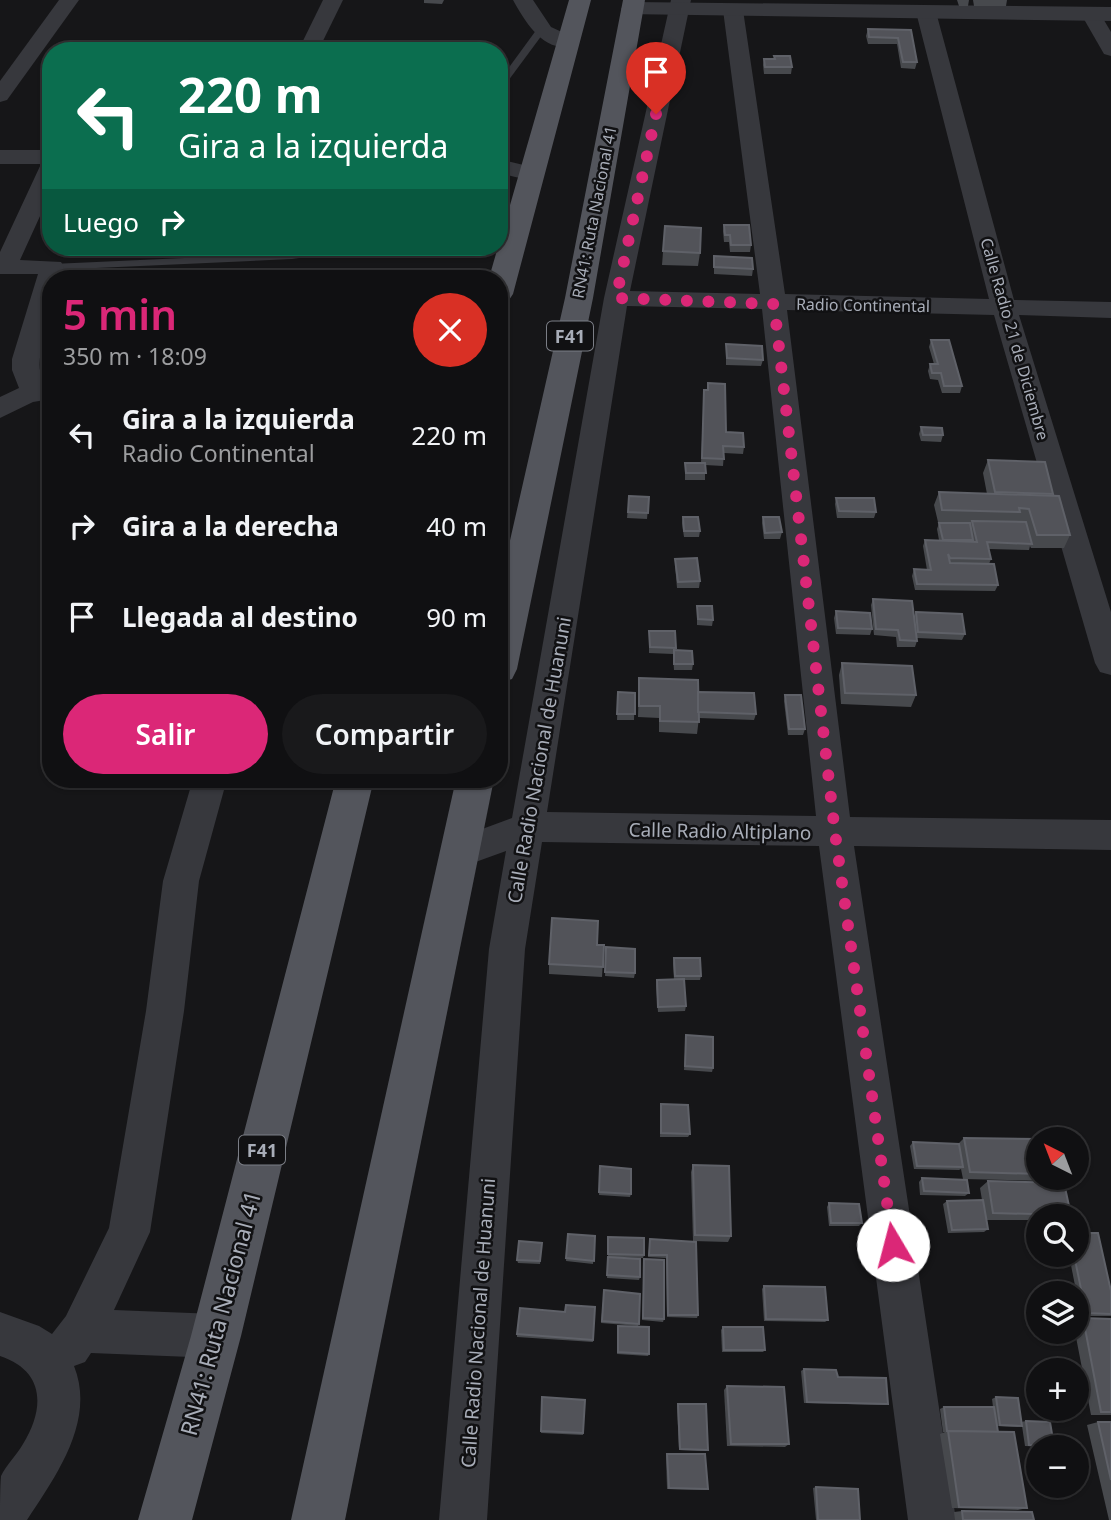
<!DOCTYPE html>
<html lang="es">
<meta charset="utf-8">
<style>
:root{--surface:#101012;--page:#19191b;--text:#f1f3f6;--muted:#9c9d9f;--line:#303032;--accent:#db2777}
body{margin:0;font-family:"Noto Sans",sans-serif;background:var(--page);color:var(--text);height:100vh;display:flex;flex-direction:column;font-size:26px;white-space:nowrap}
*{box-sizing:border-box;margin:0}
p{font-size:23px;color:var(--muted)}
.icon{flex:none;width:38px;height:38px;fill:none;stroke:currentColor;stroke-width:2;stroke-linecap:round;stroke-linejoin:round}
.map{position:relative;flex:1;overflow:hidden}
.sheet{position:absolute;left:42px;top:270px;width:466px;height:518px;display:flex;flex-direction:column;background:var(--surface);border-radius:28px;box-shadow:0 2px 5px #0004,0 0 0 2px var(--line)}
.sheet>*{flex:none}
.guide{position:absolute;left:42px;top:42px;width:466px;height:214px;border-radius:28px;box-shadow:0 2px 5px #0004,0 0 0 2px var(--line);background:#0b6e4f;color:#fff;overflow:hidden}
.needle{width:46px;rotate:318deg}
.tools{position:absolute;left:1026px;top:1127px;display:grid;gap:14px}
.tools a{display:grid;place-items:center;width:63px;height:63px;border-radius:50%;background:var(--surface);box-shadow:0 2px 5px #0004,0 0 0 2px var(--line);font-size:35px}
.pin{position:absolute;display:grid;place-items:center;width:60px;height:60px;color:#fff;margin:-72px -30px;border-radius:50% 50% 50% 0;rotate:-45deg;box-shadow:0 0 7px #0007}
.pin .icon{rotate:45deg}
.me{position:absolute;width:77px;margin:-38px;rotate:352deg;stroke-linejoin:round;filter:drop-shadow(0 0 5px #0008)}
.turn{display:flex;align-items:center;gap:24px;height:147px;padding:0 21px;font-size:32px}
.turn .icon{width:91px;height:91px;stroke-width:2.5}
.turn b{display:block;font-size:49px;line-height:60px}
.then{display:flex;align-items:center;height:66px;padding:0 21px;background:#0003;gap:14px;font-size:26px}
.round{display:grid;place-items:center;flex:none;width:74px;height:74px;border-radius:37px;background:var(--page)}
.headline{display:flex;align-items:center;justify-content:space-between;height:119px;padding:0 21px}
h1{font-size:42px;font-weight:600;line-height:52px;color:var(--accent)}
.action{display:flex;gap:14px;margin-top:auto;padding:14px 21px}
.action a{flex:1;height:80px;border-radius:42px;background:var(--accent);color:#fff;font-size:28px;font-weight:600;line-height:80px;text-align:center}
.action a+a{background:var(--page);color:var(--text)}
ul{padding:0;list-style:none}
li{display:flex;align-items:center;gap:21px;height:91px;padding:0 21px}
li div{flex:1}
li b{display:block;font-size:26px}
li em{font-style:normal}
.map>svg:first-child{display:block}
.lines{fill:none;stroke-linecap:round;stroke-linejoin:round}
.service{fill:#37383d;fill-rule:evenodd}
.minor{fill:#37383d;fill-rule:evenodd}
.tertiary{fill:#37383d;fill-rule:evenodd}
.primary{fill:#53555c;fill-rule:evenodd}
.wall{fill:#47494d}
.building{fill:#525359;stroke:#5f6168;stroke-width:2}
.route{stroke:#db2777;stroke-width:12;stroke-dasharray:0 21.6}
.labels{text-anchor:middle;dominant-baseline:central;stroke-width:5;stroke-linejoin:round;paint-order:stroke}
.far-street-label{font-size:16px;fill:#a8adb8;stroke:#111113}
.shield{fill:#111113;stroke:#7b7e86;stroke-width:2}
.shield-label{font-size:18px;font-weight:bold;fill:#a8adb8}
.street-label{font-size:19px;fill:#a8adb8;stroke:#111113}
.near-street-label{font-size:23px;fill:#a8adb8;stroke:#111113}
</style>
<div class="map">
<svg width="1111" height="1520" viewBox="0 0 1111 1520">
<rect width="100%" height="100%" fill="#161618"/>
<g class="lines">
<!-- service -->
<g class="service">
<path d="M537,29L545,31L502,89L499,90V81Z"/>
<path d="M334,247H362L356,250L292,259L52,270L46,267L52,264L292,253Z"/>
</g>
<!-- minor -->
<g class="minor">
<path d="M59,0H79L7,100L0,102V81Z"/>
<path d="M323,0H343L318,51H298Z"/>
<path d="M513,0H533L551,27L575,38L578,42L575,46C544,54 526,23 513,0Z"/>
<path d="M671,0H691L630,291L760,294L723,10L733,4L743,10L785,294L989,299L916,12L926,6L936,12L1014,300L1111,302V318L1019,315L1111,612V675L1100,672L1095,663L994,315L787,310L850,817L1111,820V850L854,846L956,1520H908L819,846L542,842L525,949L487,1520H439L489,949L506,851L459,868L447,864L442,853L447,842L512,818L604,298ZM627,306L762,309L816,816L547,812Z"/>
<path d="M1091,8L1098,10L1111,32V56L1104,54L1081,14Z"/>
<path d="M0,150H51V192L20,260L61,262L64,267L61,278H51C51,289 52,301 51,312C48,338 33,356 43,382L51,381V399L33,402L0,418V397L19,388L12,370V359L38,274H0V252L41,164H0Z"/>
<path d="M499,159L540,169L543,174L540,179L532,181L499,173Z"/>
<path d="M193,779H227L199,881L184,1011L150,1232L114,1310L216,1314L232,1320L238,1336L232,1352L216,1358L91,1353L85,1362L74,1366C96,1421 56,1476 27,1520H0C0,1508 0,1487 1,1476C6,1465 17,1455 23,1444C45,1408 45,1371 0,1356V1312L39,1326L52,1334L66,1316L109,1228L146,1011L163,881Z"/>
</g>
<!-- tertiary -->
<path class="tertiary" d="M632,2L1111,7V21L624,14L621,9L624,4Z"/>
<!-- primary -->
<g class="primary">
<path d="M569,0H591L513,294L509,300L499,303V278H489Z"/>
<path d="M623,0H645L593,298L517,669L512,679L499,683V589L565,298Z"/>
<path d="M336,779H374L241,1336L192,1520H138L191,1336Z"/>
<path d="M456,779H494L345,1520H291Z"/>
</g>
</g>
<!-- wall -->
<g class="wall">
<path d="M424,0H444L442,4L424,3Z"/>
<path d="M957,0H969L968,6H959Z"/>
<path d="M973,0H1007L1006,6H974Z"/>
<path d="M868,29L911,30L917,62L915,69L901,68L897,44H868L866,36Z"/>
<path d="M774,56L792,67L791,74H764L763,65L764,59H774Z"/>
<path d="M724,225L751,245L750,252H730L729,242H724L723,231Z"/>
<path d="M665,226L700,253L698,266L662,265Z"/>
<path d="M714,256L753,269L752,276L714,274Z"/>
<path d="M931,340L962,386L960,393H942L938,380L930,379L928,371L930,364H934L929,347Z"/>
<path d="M726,344L763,360L761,366L726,365Z"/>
<path d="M704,390L726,432L744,447L743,454L724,453L723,466L705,465V480H685V463H701Z"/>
<path d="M921,427L943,435L941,442L921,441L919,434Z"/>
<path d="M988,460L1053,494V496L1070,535L1064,548H1031L1030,546L1029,550L989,549L991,559L989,564L998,585L995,591L915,590L912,576L914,569L927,570L923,546L925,540H939L937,529L939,523L970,526L971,523L938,522L934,505L939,492L987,494L983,473Z"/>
<path d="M629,496L649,497L647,519L627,518Z"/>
<path d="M836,498L876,512L874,518H837L835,504Z"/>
<path d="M683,517L700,531L699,537H684L682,523Z"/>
<path d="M763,517L782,532L780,539H764L762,523Z"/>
<path d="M675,559L700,581L699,588H677L675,565Z"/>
<path d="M873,599L914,616L916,612L965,634L962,640L917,638V641L915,647H897L896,637L874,635L871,605Z"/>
<path d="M697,606L713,620L712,626L697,625Z"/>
<path d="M836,611L872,629L870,635L836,634L834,618Z"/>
<path d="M649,631L676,648L675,650L693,664L692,670H674L673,654L649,653Z"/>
<path d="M842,663L916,695L911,707L841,704L839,675Z"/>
<path d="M639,678L698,693L756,714L754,720L699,718L697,734L659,732V718L638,717Z"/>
<path d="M618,692L635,693L634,720H617Z"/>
<path d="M785,695L805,729L803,735H788L784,701Z"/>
<path d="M597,945H604L602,977L549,974V964Z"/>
<path d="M606,947L635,973L634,978L605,976Z"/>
<path d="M674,958L701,976L700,980H684L686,1006L685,1011L658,1012L656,985L657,980H674L673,963Z"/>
<path d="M686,1035L713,1068L712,1072L684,1070Z"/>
<path d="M661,1104L690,1134L688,1137H660Z"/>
<path d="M964,1138L1038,1139V1178H1049L1045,1181L963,1179L961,1169L959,1170L914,1169L910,1146L913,1142L958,1144Z"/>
<path d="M693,1165L731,1236L728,1242L693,1241L691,1172Z"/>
<path d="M600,1166L631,1194L630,1197L599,1195Z"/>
<path d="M922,1178L969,1193L965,1196L920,1195L919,1182Z"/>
<path d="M988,1181L1071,1215L1068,1216H1038V1220H987L988,1229L984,1232L948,1233L943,1204L947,1201L982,1200L980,1188Z"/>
<path d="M829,1203L862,1223L859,1226H829L827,1207Z"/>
<path d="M568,1234L595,1236L593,1264L566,1261Z"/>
<path d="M650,1239L696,1242L698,1315L697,1318L667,1317L666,1258L648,1257Z"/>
<path d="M608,1240L644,1255L643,1258L608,1257Z"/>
<path d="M542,1243L540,1264L518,1263L517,1260Z"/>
<path d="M1069,1255H1076L1111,1291V1316H1081Z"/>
<path d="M608,1257L640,1277L639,1280L607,1278Z"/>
<path d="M644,1259L664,1319L663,1322L642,1320Z"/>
<path d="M764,1286L828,1320L825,1322L764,1321L762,1289Z"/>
<path d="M604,1290L639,1324L638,1326L601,1323Z"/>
<path d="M595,1307L593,1342L517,1337V1334L565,1312Z"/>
<path d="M1083,1318L1111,1319V1415H1091L1075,1332H1076V1321Z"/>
<path d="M723,1327L765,1350L763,1352H722L721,1330Z"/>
<path d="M618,1328L649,1354L648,1356L617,1354Z"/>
<path d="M804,1369L838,1377L888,1404L885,1405L804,1403L801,1371Z"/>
<path d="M727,1386L789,1444L785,1447L727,1446L724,1390Z"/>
<path d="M542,1397L585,1400L583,1435L541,1433Z"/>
<path d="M996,1397L1021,1422L1026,1421L1054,1446L1049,1447L1025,1446L1022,1426L1017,1427L997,1426L998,1432L1027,1508L1018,1510L952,1508L940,1434L945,1432H943L940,1409L944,1407H993L992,1399Z"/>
<path d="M678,1404L708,1450L707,1451L679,1450L677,1406Z"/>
<path d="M1098,1422H1111V1520H1109L1087,1425Z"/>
<path d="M667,1454L708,1489L706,1490L667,1489L666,1455Z"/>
<path d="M816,1487L860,1520H816L813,1488Z"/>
<path d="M962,1511L1034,1520H955L954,1512Z"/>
</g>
<!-- building -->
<g class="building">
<path d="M868,29L911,30L917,62H903L898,38L869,37Z"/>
<path d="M774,56H790L792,67H765L764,59H775Z"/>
<path d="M724,225H749L751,245H731L730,235H725Z"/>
<path d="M665,226L701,228L700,253L663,251Z"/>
<path d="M714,256L752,258L753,269L714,267Z"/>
<path d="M931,340H949L962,386H944L941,373H932L930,364H938Z"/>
<path d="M726,344L762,346L763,360L727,358Z"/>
<path d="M708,383L725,384L726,432L743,433L744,447L723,446L724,459L702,458L704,390H708Z"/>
<path d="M921,427L942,428L943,435H923Z"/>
<path d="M988,460L1045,462L1053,494L995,492Z"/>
<path d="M685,463H705L706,473H686Z"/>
<path d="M939,492L1059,496L1070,535H1037L1029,509L1019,508L1020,512L942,510Z"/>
<path d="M629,496L649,497L648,513L628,512Z"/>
<path d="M836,498H874L876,512L839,511Z"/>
<path d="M683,517H698L700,531H684Z"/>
<path d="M763,517H779L782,532L765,533Z"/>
<path d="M972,521L1026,522L1032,544L987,542L991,559L950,558L948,554L950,563L994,564L998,585L917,584L914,569L931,570L925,540L977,542Z"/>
<path d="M939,523H970L973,540H943Z"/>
<path d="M697,558L700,581L678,582L675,559Z"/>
<path d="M873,599L912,601L917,641L900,640L898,630L876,629Z"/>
<path d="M697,606H712L713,620L698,619Z"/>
<path d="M836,611L870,613L872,629L838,628Z"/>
<path d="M916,612L962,614L965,634L918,632Z"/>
<path d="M649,631H675L676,648L650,647Z"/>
<path d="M674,650L692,651L693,664H674Z"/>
<path d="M842,663L912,666L916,695L845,693Z"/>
<path d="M639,678L698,680L699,722L660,721V706H639Z"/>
<path d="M618,692L635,693V714H617Z"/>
<path d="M698,692L754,693L756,714L698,712Z"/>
<path d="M785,695H801L805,729H789Z"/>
<path d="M552,918L598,921L597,945H604L603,967L549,964Z"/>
<path d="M606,947L635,949V973L605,972Z"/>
<path d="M674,958H700L701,976H675Z"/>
<path d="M684,979L686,1006L658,1007L657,980Z"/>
<path d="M686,1035L713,1037V1068L685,1066Z"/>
<path d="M661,1104L688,1105L690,1134L661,1133Z"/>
<path d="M964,1138L1038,1139V1174L970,1172Z"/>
<path d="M913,1142L959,1144L963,1167L917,1166Z"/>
<path d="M693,1165L729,1166L731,1236L695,1235Z"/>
<path d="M600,1166L631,1169V1194L599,1192Z"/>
<path d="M922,1178L967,1180L969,1193L924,1191Z"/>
<path d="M988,1181L1064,1183L1071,1215L993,1213Z"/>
<path d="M983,1200L988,1229L952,1230L947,1201Z"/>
<path d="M829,1203L859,1204L862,1223H831Z"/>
<path d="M1076,1233H1098L1111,1291V1314L1086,1313L1074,1255H1076Z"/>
<path d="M568,1234L595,1236L594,1261L566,1258Z"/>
<path d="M608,1237L644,1238V1255L608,1254Z"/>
<path d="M650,1239L696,1242L698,1315H668L667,1255H649Z"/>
<path d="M519,1241L542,1243L540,1261L517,1260Z"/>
<path d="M608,1257L640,1259V1277L607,1275Z"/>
<path d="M644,1259L664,1260V1319L643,1318Z"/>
<path d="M764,1286L825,1287L828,1320L766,1319Z"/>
<path d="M604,1290L640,1294L639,1324L602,1321Z"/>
<path d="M566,1305L595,1307L593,1340L517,1334L520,1308L565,1312Z"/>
<path d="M1083,1318L1111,1319V1412H1101Z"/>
<path d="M618,1326L649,1327V1354L618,1352Z"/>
<path d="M723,1327H763L765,1350H724Z"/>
<path d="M804,1369L836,1370L838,1377L886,1378L888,1404L807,1402Z"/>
<path d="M727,1386L784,1387L789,1444H731Z"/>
<path d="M542,1397L585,1400L583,1433L541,1431Z"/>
<path d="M996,1397L1018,1398L1022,1426L1000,1425Z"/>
<path d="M678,1404H706L708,1450L680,1449Z"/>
<path d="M944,1407H994L998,1432L947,1431Z"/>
<path d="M1026,1421L1050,1422L1054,1446L1029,1445Z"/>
<path d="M1098,1422H1111V1480Z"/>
<path d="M948,1431L1014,1432L1027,1508L959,1507Z"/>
<path d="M667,1454H705L708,1489L669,1488Z"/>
<path d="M816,1487L858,1489L860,1520H818Z"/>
<path d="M962,1511L1032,1512L1034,1520H963Z"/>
</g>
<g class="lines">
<!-- route -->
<path class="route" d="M656,114L616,298L774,304L835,833L893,1245"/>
</g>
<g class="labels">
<!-- far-street labels -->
<g class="far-street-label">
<text transform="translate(594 212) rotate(-79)">RN41: Ruta Nacional 41</text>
<text transform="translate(863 305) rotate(1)">Radio Continental</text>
<text transform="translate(1015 339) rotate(74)">Calle Radio 21 de Diciembre</text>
</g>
<!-- shield labels -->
<g class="shield">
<rect x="547" y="321.5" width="46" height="29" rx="5"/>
<rect x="239" y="1135.5" width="46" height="29" rx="5"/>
</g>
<g class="shield-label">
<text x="570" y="336">F41</text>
<text x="262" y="1150">F41</text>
</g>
<!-- street labels -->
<g class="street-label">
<text transform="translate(539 760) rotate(-80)">Calle Radio Nacional de Huanuni</text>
<text transform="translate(720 831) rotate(1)">Calle Radio Altiplano</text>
<text transform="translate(478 1323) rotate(-86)">Calle Radio Nacional de Huanuni</text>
</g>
<!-- near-street labels -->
<g class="near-street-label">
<text transform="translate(220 1313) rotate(-75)">RN41: Ruta Nacional 41</text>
</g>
</g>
</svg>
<div class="tools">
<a><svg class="needle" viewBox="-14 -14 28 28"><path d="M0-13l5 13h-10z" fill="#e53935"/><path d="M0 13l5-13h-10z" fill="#9c9d9f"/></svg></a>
<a><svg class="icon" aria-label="search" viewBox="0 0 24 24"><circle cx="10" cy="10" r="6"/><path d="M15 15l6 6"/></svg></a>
<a><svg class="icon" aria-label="layers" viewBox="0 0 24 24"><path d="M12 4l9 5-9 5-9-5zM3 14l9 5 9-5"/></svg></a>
<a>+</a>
<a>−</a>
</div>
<div class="pin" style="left:656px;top:114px;background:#d93025"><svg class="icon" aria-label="arrive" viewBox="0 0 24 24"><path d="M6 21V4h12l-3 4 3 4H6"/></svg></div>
<svg class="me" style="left:893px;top:1245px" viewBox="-20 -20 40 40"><circle r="19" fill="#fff"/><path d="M0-13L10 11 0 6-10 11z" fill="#db2777"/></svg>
<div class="guide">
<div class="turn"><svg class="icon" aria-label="left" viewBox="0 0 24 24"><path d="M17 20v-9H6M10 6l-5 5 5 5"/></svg><div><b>220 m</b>Gira a la izquierda</div></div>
<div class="then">Luego<svg class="icon" aria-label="right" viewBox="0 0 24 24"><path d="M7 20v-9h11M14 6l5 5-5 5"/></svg></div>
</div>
<section class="sheet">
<div class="headline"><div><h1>5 min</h1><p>350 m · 18:09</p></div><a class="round" style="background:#d93025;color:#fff"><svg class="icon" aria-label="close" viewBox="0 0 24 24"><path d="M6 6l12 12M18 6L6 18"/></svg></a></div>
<ul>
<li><svg class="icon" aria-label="left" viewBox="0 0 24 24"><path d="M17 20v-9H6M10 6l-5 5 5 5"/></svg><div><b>Gira a la izquierda</b><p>Radio Continental</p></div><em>220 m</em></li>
<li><svg class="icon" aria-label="right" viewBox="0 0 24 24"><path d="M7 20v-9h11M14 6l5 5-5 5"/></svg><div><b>Gira a la derecha</b></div><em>40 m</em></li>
<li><svg class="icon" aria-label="arrive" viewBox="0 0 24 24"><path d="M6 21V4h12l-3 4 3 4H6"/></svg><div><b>Llegada al destino</b></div><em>90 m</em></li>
</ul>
<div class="action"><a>Salir</a><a>Compartir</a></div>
</section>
</div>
